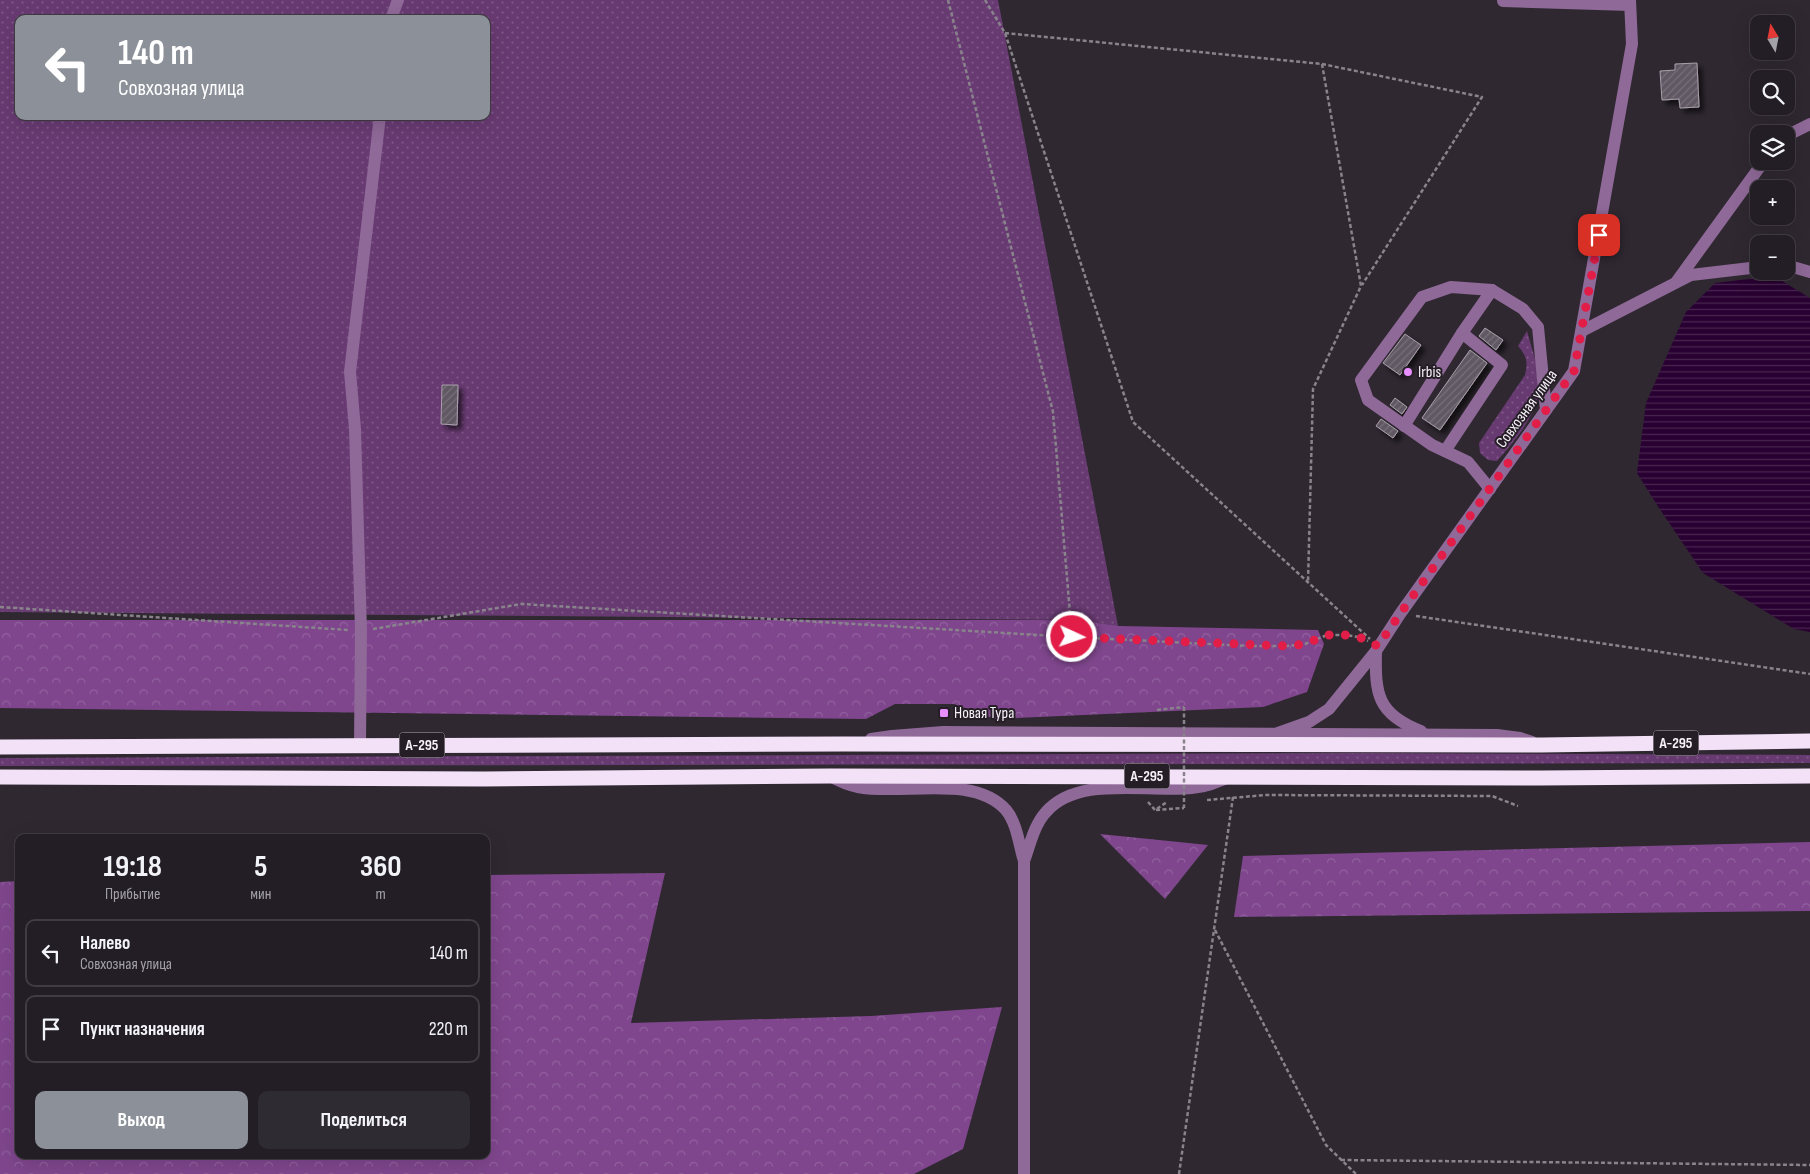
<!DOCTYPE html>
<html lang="ru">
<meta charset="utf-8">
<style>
:root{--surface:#231e25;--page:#2f2b32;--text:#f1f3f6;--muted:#a3a2a7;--line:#403c42;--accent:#8c9099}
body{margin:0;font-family:"Sofia Sans Condensed",sans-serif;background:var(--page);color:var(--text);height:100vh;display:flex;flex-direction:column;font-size:19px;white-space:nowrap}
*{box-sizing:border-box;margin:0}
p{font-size:16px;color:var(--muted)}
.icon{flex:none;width:28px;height:28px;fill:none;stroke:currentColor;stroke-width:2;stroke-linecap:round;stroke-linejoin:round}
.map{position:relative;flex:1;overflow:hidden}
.details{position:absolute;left:15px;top:834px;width:475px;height:325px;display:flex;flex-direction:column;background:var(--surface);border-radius:10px;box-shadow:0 5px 20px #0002,0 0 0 1px var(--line)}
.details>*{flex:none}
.banner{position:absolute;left:15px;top:15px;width:475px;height:105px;border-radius:10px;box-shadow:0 5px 20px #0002,0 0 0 1px var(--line);background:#8c9099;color:#fff;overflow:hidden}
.needle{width:32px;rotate:350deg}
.tools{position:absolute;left:1750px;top:15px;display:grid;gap:10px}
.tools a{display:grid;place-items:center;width:45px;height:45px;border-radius:10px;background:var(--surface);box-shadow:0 5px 20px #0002,0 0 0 1px var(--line);font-size:25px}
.pin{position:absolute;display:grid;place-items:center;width:42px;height:42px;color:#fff;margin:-21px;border-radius:10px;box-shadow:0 2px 8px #0006}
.me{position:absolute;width:55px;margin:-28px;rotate:93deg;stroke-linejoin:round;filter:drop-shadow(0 0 4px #0008)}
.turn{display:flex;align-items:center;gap:18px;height:105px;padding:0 20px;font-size:22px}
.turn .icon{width:65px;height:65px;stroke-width:2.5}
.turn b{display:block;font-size:35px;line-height:42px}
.eta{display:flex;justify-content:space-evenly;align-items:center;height:85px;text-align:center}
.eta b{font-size:30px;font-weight:700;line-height:35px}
.cta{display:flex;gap:10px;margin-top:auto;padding:10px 20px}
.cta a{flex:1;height:58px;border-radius:10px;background:var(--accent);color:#fff;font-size:20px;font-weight:700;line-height:58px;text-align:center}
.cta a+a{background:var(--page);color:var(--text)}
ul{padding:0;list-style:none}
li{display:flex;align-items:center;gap:15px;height:68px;margin:0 10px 8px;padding:0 10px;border:2px solid var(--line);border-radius:10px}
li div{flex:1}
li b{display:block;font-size:19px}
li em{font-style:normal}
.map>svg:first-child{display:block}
.grass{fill:url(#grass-dots);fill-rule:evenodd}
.forest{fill:url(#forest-crowns)}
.water{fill:url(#water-rules)}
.building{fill:url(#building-hatch);stroke:#aaa0ac;filter:url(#shadow)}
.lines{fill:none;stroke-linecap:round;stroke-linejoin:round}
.path{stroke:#89838b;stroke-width:2.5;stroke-dasharray:4 2.5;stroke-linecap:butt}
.minor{stroke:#8f6998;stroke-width:12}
.highway{stroke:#f3e1f8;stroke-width:15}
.path-bridge{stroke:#89838b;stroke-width:2.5;stroke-dasharray:4 2.5;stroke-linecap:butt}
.route{stroke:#e11d48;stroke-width:9;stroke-dasharray:0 16.2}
.poi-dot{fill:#e98efe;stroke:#261e27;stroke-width:2}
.labels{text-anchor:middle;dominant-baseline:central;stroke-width:4;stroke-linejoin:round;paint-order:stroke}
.shield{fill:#261e27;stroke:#b8b2b9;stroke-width:1}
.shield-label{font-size:15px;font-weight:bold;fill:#f6f1f8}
.poi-label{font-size:16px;fill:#f6f1f8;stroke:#261e27;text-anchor:start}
.street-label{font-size:16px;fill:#f6f1f8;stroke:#261e27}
</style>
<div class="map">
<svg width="1810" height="1174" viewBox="0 0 1810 1174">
<defs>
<pattern id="grass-dots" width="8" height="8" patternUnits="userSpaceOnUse" patternTransform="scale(1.25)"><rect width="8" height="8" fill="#683a72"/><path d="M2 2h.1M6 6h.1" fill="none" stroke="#7e5787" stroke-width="1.8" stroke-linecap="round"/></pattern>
<pattern id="forest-crowns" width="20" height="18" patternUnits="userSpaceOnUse" patternTransform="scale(1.25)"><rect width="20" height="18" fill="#7f468d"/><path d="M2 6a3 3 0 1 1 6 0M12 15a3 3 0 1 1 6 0" fill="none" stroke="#92619e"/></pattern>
<pattern id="water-rules" width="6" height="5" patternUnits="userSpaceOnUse" patternTransform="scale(1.25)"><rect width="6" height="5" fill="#280031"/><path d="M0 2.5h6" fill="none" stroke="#482650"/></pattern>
<pattern id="building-hatch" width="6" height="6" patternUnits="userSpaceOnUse" patternTransform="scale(1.25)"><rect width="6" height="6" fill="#605862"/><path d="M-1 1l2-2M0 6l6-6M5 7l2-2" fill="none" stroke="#777079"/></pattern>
<filter id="shadow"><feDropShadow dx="4.5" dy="4.5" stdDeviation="2.5" flood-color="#0009"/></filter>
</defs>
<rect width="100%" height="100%" fill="#2f2831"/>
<!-- grass -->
<g class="grass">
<path d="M0,0H998L1118,626L1077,620L0,612ZM19,19H486V116H19Z"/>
<path d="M1527,331C1532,350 1541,372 1539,392C1536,416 1513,443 1497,461L1488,460L1480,453L1479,443L1525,375C1528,362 1527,356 1518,346Z"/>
<path d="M1357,753L1810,755V763L0,766V758Z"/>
</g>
<!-- forest -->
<g class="forest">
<path d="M0,620H1077L1119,626L1318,630L1324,644L1307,692L1263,707L995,719L954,704H895L866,719L0,708Z"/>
<path d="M1100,834L1208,845L1165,899Z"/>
<path d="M1810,842V911L1234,917L1243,856Z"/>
<path d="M665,873L631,1023L871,1016L1002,1007L963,1149L914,1174H0V882L19,881V1155H486V875Z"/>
</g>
<!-- water -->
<path class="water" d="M1774,276L1810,298V632L1794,629L1703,573L1657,505L1637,473L1646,403L1686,312L1715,283Z"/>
<!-- building -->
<g class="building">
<path d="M1697,63L1699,107L1680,108L1679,99L1662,100L1660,71L1675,70V64Z"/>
<path d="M1485,328L1503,340L1496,350L1479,336Z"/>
<path d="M1405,334L1421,345L1400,375L1383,363Z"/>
<path d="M1470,350L1487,363L1440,430L1422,418Z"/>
<path d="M442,385H458L457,425L441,424Z"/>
<path d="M1395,398L1407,407L1402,414L1390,405Z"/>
<path d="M1381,419L1398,431L1393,438L1376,426Z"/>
</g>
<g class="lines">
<!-- path -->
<g class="path">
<path d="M948,0L1053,412L1072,637L1248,646H1287L1305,644L1327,635H1345L1359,637L1368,641"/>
<path d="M985,0L1005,33L1133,422L1370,639"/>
<path d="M1005,33L1322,64L1361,286L1313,389L1308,582"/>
<path d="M1322,64L1482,97L1362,285"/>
<path d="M0,607L348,630"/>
<path d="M1416,616L1810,674"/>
<path d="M373,629L521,604L1072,637"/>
<path d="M1157,710L1184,707"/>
<path d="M1207,800L1266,795L1492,796L1518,806"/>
<path d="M1148,802L1155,810L1167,802"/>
<path d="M1156,810L1184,808"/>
<path d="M1215,930L1326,1145L1356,1174"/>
<path d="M1341,1160L1810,1165"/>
<path d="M1179,1174L1233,797"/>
</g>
<!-- minor -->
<g class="minor">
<path d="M1503,0V1L1630,5"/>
<path d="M391,19L398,0"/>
<path d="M1786,136L1810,124"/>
<path d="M1786,265L1810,272"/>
<path d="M1677,281L1764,161"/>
<path d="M1582,331L1691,275L1759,267"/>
<path d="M1404,426L1462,333L1492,290"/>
<path d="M1445,451L1502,365L1462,333"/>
<path d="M1490,489L1468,462L1432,445L1368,400L1361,380L1422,297L1451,287L1492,290L1523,309L1538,327L1546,410"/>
<path d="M1376,651C1375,694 1377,714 1421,731"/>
<path d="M1278,733L1309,722L1329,709L1376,651L1400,614L1574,371L1632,44L1630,0"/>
<path d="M871,739L892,736L943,732L1497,735L1520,738L1532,742"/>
<path d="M360,745L361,631L355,429L350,372L380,116"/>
<path d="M830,776C839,781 847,785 858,787C902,796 973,773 1006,810C1017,823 1019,845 1024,861C1030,845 1034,825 1046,812C1081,772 1155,796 1204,786C1211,785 1218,781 1225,779"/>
<path d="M1024,861V1174"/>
</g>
<!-- highway -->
<g class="highway">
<path d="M0,747L844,744L1542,745L1810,741"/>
<path d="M0,777L484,779L830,776L1540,778L1810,776"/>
</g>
<!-- path-bridge -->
<path class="path-bridge" d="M1184,707V808"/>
</g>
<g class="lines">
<!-- route -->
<path class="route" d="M1072,637L1287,646L1305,644L1327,635H1345L1359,637L1378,646L1400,614L1574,371L1599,235"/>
</g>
<!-- markers -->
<g class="poi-dot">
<circle cx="1408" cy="372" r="5"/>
<rect x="939" y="708" width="10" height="10" rx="2.5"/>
</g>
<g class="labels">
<!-- shield labels -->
<g class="shield">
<rect x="1653.5" y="730.5" width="45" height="25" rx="4"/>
<rect x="399.5" y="732.5" width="45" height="25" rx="4"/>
<rect x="1124.5" y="763.5" width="45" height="25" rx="4"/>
</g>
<g class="shield-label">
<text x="1676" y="743">А-295</text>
<text x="422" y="745">А-295</text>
<text x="1147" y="776">А-295</text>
</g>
<!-- poi labels -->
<g class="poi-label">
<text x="1418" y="372">Irbis</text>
<text x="954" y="713">Новая Тура</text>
</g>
<!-- street labels -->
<g class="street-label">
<text transform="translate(1527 409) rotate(-54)">Совхозная улица</text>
</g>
</g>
</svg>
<div class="tools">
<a><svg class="needle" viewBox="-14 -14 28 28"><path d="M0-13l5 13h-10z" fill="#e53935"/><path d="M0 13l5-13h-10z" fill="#a3a2a7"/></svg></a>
<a><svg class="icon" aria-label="search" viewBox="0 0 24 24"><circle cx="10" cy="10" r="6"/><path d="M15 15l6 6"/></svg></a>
<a><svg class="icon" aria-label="layers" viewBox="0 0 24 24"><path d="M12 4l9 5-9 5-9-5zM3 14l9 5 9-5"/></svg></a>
<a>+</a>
<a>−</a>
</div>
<div class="pin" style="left:1599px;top:235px;background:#d93025"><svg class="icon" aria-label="arrive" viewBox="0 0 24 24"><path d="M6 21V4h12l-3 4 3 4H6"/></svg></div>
<svg class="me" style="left:1072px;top:637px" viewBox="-20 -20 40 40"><circle r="17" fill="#e11d48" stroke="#fff" stroke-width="3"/><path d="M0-11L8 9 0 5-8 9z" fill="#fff"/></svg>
<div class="banner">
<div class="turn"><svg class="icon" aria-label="left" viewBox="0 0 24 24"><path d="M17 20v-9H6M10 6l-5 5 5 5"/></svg><div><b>140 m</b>Совхозная улица</div></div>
</div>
<section class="details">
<div class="eta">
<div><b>19:18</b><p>Прибытие</p></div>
<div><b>5</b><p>мин</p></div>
<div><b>360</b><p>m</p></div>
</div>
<ul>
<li><svg class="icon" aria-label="left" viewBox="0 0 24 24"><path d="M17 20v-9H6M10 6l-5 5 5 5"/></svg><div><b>Налево</b><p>Совхозная улица</p></div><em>140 m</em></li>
<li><svg class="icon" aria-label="arrive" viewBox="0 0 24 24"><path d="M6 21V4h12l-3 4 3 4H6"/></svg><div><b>Пункт назначения</b></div><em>220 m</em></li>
</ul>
<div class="cta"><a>Выход</a><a>Поделиться</a></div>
</section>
</div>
